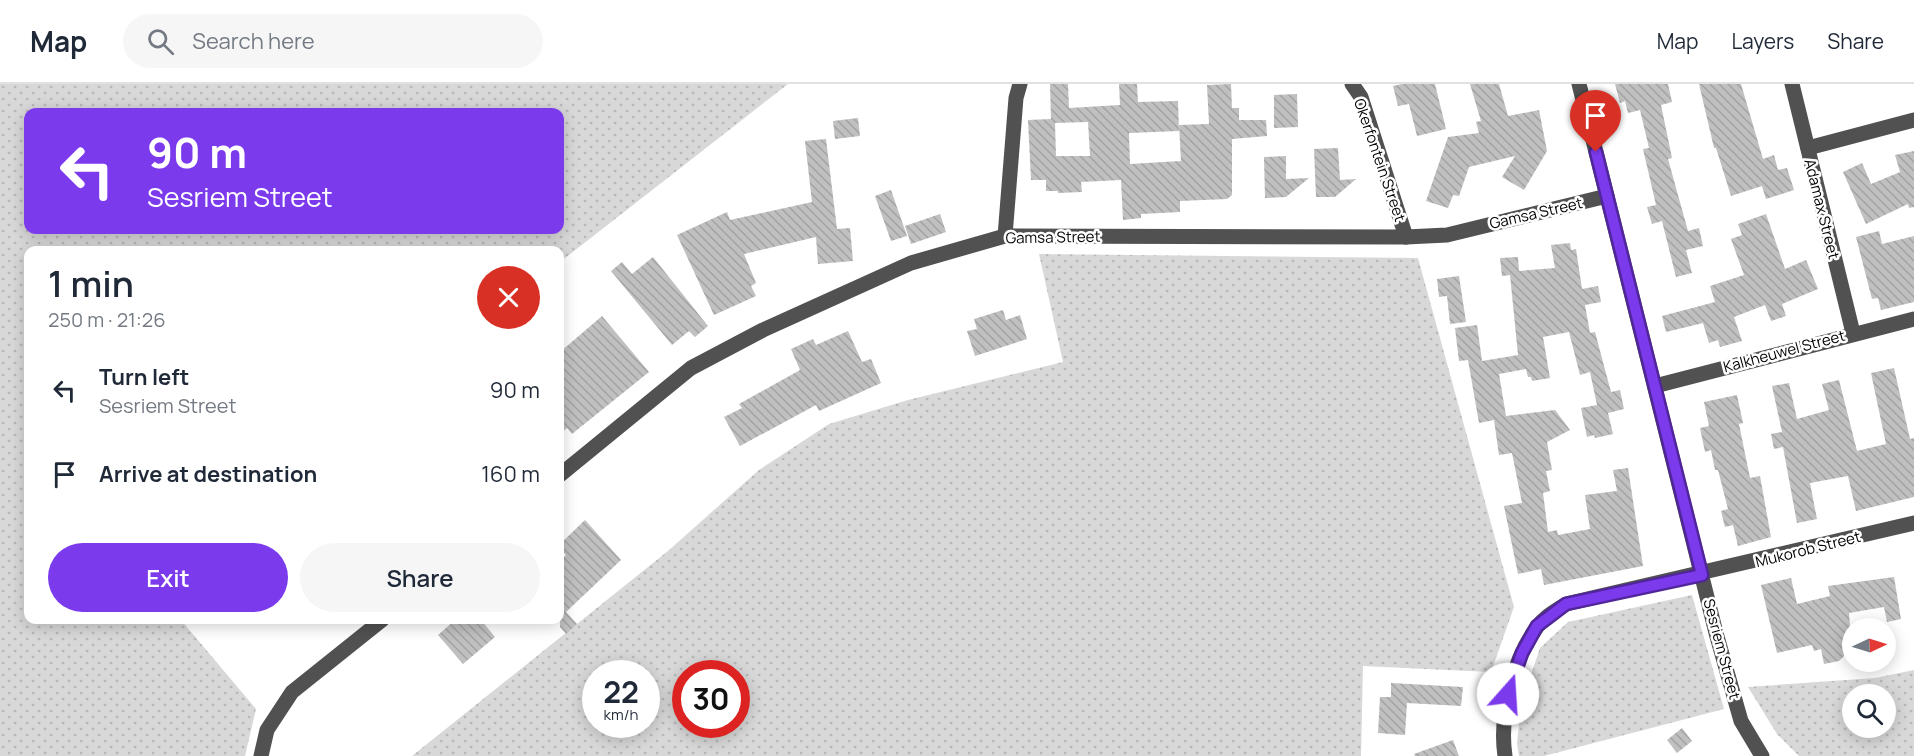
<!DOCTYPE html>
<meta charset="utf-8">
<style>
:root{--surface:#fff;--page:#f6f6f7;--text:#1f2937;--muted:#747a83;--line:#e0e1e3;--accent:#7c3aed}
body{margin:0;font-family:Manrope,sans-serif;background:var(--page);color:var(--text);height:100vh;display:flex;flex-direction:column;font-size:22px;white-space:nowrap}
*{box-sizing:border-box;margin:0}
p{font-size:20px;color:var(--muted)}
.icon{flex:none;width:33px;height:33px;fill:none;stroke:currentColor;stroke-width:2;stroke-linecap:round;stroke-linejoin:round}
.map{position:relative;flex:1;overflow:hidden}
.side{position:absolute;left:24px;top:162px;width:540px;height:378px;display:flex;flex-direction:column;background:var(--surface);border-radius:12px;box-shadow:0 3px 15px #0003}
.side>*{flex:none}
.banner{position:absolute;left:24px;top:24px;width:540px;height:126px;border-radius:12px;box-shadow:0 3px 15px #0003;background:#7c3aed;color:#fff;overflow:hidden}
.needle{width:39px;rotate:86deg}
.buttons{position:absolute;left:1842px;top:534px;display:grid;gap:12px}
.buttons a{display:grid;place-items:center;width:54px;height:54px;border-radius:50%;background:var(--surface);box-shadow:0 3px 15px #0003;font-size:30px}
.speed{position:absolute;left:582px;top:576px;display:flex;gap:12px;font-size:30px;font-weight:700;text-align:center}
.speed>*{display:grid;place-content:center;width:78px;height:78px;border-radius:50%;background:var(--surface);box-shadow:0 3px 15px #0003;line-height:1}
.speed small{font-size:15px;font-weight:400}
.speed .limit{border:9px solid #d22;background:#fff;color:#111}
.pin{position:absolute;display:grid;place-items:center;width:51px;height:51px;color:#fff;margin:-62px -26px;border-radius:50% 50% 50% 0;rotate:-45deg;box-shadow:0 0 6px #0007}
.pin .icon{rotate:45deg}
.me{position:absolute;width:66px;margin:-33px;rotate:19deg;stroke-linejoin:round;filter:drop-shadow(0 0 4px #0008)}
.turn{display:flex;align-items:center;gap:21px;height:126px;padding:0 24px;font-size:27px}
.turn .icon{width:78px;height:78px;stroke-width:2.5}
.turn b{display:block;font-size:42px;line-height:51px}
.round{display:grid;place-items:center;flex:none;width:63px;height:63px;border-radius:32px;background:var(--page)}
.overview{display:flex;align-items:center;justify-content:space-between;height:102px;padding:0 24px}
h1{font-size:36px;font-weight:600;line-height:45px}
.cta{display:flex;gap:12px;margin-top:auto;padding:12px 24px}
.cta a{flex:1;height:69px;border-radius:36px;background:var(--accent);color:#fff;font-size:24px;font-weight:600;line-height:69px;text-align:center}
.cta a+a{background:var(--page);color:var(--text)}
ul{padding:0;list-style:none}
li{display:flex;align-items:center;gap:18px;height:84px;padding:0 24px}
li div{flex:1}
li b{display:block;font-size:22px}
li em{font-style:normal}
header{display:flex;align-items:center;gap:36px;box-sizing:border-box;height:84px;padding:0 30px;background:var(--surface);border-bottom:2px solid var(--line)}
header strong{font-size:28px}
nav{display:flex;gap:33px;margin-inline-start:auto;font-size:21px}
.search{width:420px;height:54px;background:var(--page);display:flex;align-items:center;gap:15px;box-sizing:border-box;padding:0 21px;border-radius:33px;color:var(--muted);font-size:22px}
.map>svg:first-child{display:block}
.grass{fill:url(#grass-dots);fill-rule:evenodd}
.building{fill:url(#building-back-hatch);fill-rule:evenodd}
.lines{fill:none;stroke-linecap:round;stroke-linejoin:round}
.minor{stroke:#515151;stroke-width:15}
.route-casing{stroke:#51269a;stroke-width:15}
.route{stroke:#7c3aed;stroke-width:10}
.labels{text-anchor:middle;dominant-baseline:central;stroke-width:5;stroke-linejoin:round;paint-order:stroke}
.street-label{font-size:15px;fill:#000;stroke:#fff}
</style>
<header>
<strong>Map</strong>
<div class="search"><svg class="icon" aria-label="search" viewBox="0 0 24 24"><circle cx="10" cy="10" r="6"/><path d="M15 15l6 6"/></svg>Search here</div>
<nav><a>Map</a><a>Layers</a><a>Share</a></nav>
</header>
<div class="map">
<svg width="1914" height="672" viewBox="0 0 1914 672">
<defs>
<pattern id="grass-dots" width="8" height="8" patternUnits="userSpaceOnUse" patternTransform="scale(1.5)"><rect width="8" height="8" fill="#d8d8d8"/><path d="M2 2h.1M6 6h.1" fill="none" stroke="#b8b8b8" stroke-width="1.8" stroke-linecap="round"/></pattern>
<pattern id="building-back-hatch" width="6" height="6" patternUnits="userSpaceOnUse" patternTransform="scale(1.5)"><rect width="6" height="6" fill="#c0c0c0"/><path d="M-1 5l2 2M0 0l6 6M5-1l2 2" fill="none" stroke="#a3a3a3"/></pattern>
</defs>
<rect width="100%" height="100%" fill="#fff"/>
<!-- grass -->
<g class="grass">
<path d="M0,0H788L560,178V166H28V536H181L256,625L245,672H0ZM28,28H560V146H28Z"/>
<path d="M1039,170L1418,174L1514,523L1491,588L1363,582L1361,672H412L668,467L759,386L829,340L908,316L1063,278ZM596,590H646V640H596ZM686,590H736V640H686Z"/>
<path d="M1692,511L1724,625L1544,672H1519L1517,659L1521,620L1540,564L1568,538Z"/>
<path d="M1914,586V672H1799L1777,650L1748,603L1875,594ZM1852,610H1886V644H1852Z"/>
</g>
<!-- building -->
<g class="building">
<path d="M1050,0H1068L1069,24L1120,21L1119,0H1137L1138,18L1178,17L1179,47L1129,49L1130,80L1181,77L1179,41L1209,40L1207,1L1231,0L1232,24H1239V36H1266L1267,52L1232,55V111L1227,115L1180,117V128L1141,130V134L1123,136L1121,96L1081,98L1082,108L1058,109V107H1046V96H1031L1028,36L1051,35ZM1088,38L1090,72H1056L1055,39Z"/>
<path d="M1402,0H1435L1446,45L1417,52L1409,20L1398,22L1393,2Z"/>
<path d="M1470,0H1499L1508,32L1539,26L1547,67L1524,106L1502,93L1515,72L1469,83L1459,112L1453,111L1448,124L1426,117L1448,53L1479,49L1476,38L1481,37Z"/>
<path d="M1615,0H1668L1672,18L1661,21L1672,74L1668,75L1688,147L1699,144L1703,162L1686,166L1692,189L1676,193L1662,137L1652,140L1647,123L1656,121L1643,65L1649,64L1640,26L1628,29L1625,17L1620,19Z"/>
<path d="M1699,0H1741L1763,75L1774,71L1778,86L1787,84L1794,106L1766,115L1762,102L1731,112L1716,64H1714Z"/>
<path d="M1297,10L1298,43L1274,44V11Z"/>
<path d="M858,34L860,52L835,55L833,37Z"/>
<path d="M826,55L837,145L850,144L853,177L818,180L816,153L744,170L756,199L751,202L756,212L714,231L677,151L727,128L730,136L812,118L805,57Z"/>
<path d="M1338,64L1340,96L1356,95L1335,113H1316L1314,65Z"/>
<path d="M1914,67V123L1909,124L1908,120L1866,140L1843,88L1862,79L1871,100L1900,88L1895,71Z"/>
<path d="M1286,72V95L1309,94L1286,113L1265,114L1264,73Z"/>
<path d="M891,106L907,152L891,157L875,112Z"/>
<path d="M940,130L946,148L911,160L905,142Z"/>
<path d="M1766,130L1785,185L1806,176L1818,205L1782,220L1786,232L1771,237L1765,221L1734,233L1742,257L1720,263L1718,256L1709,259L1703,239L1666,248L1662,232L1715,218L1710,202L1744,191L1731,155L1742,151L1738,140Z"/>
<path d="M1879,147L1882,160L1914,152V218L1881,226L1878,214L1872,215L1856,153Z"/>
<path d="M1570,159L1571,166L1576,165L1582,205L1598,202L1601,218L1585,221L1590,249L1595,248L1611,308L1620,306L1624,325L1608,329L1613,350L1595,354L1594,351L1587,353L1581,324L1597,321L1590,288L1580,291L1569,248L1543,253L1550,294L1532,297L1531,293H1528L1526,285L1499,290L1506,332L1555,326L1570,346L1547,358L1552,386L1546,387L1550,407L1543,409L1548,448L1557,446L1558,451L1590,445L1585,411L1617,407L1613,386L1628,384L1643,482L1544,501L1541,485L1518,490L1504,422L1522,419L1512,369L1499,371L1494,336L1479,339L1468,276L1459,277L1455,244L1477,241L1482,277L1518,271L1510,191L1502,192L1500,174L1518,173L1519,187L1555,184L1551,161Z"/>
<path d="M653,173L708,242L695,253L689,247L672,261L611,187L622,178L632,190Z"/>
<path d="M1459,192L1466,238L1450,240L1447,212L1439,213L1437,195Z"/>
<path d="M1003,226L1006,236L1020,231L1027,255L975,272L967,247L977,245L974,235Z"/>
<path d="M602,232L649,288L572,350L567,344L560,350V268Z"/>
<path d="M848,247L862,278L871,275L881,299L819,327L816,321L740,362L724,333L742,324L739,320L800,286L791,265L813,255L816,261Z"/>
<path d="M1894,284L1910,355L1914,354V413L1856,427L1848,392L1810,399L1817,435L1797,439L1783,363L1774,365L1771,350L1782,348L1772,302L1789,299L1797,335L1829,326L1822,300L1839,296L1857,367L1886,360L1871,289Z"/>
<path d="M1737,311L1743,339L1739,340L1750,394L1760,392L1771,453L1738,462L1733,441L1725,443L1721,427L1728,425L1718,386H1715L1711,366L1705,368L1700,344L1709,342L1704,318Z"/>
<path d="M585,436L621,476L566,528L577,540L566,550L560,543V477L566,471L560,465V460Z"/>
<path d="M1894,493L1901,535L1887,538L1884,523L1849,529L1852,569L1845,571L1839,577L1824,580L1821,565L1814,567L1812,561L1777,569L1761,501L1791,494L1797,520L1830,512L1828,502Z"/>
<path d="M455,536H481L495,553L463,580L438,551Z"/>
<path d="M1391,599L1463,603L1461,622L1407,619L1405,651L1378,649L1380,613H1391Z"/>
<path d="M1682,644L1692,657L1677,669L1667,656Z"/>
<path d="M1453,656L1459,672H1415L1414,670Z"/>
</g>
<g class="lines">
<!-- minor -->
<g class="minor">
<path d="M1352,0L1361,13L1406,153"/>
<path d="M1579,0L1716,549L1741,637L1762,672"/>
<path d="M1792,0L1853,249"/>
<path d="M1808,64L1914,36"/>
<path d="M1005,152L1016,14L1020,0"/>
<path d="M1655,302L1914,235"/>
<path d="M560,391L691,284L763,246L911,179L1005,152L1406,153L1447,151L1607,112"/>
<path d="M261,672L267,646L292,608L382,536"/>
<path d="M1505,672C1499,633 1513,575 1537,543C1544,533 1555,527 1566,520L1914,439"/>
</g>
</g>
<g class="lines">
<defs>
<path id="route" d="M1508,610L1522,569L1537,542L1566,520L1702,491L1596,68"/>
</defs>
<!-- route casing -->
<use href="#route" class="route-casing"/>
<!-- route -->
<use href="#route" class="route"/>
</g>
<g class="labels">
<!-- street labels -->
<g class="street-label">
<text transform="translate(1380 76) rotate(71)">Okerfontein Street</text>
<text transform="translate(1822 125) rotate(76)">Adamax Street</text>
<text transform="translate(1536 129) rotate(-13)">Gamsa Street</text>
<text transform="translate(1053 153) rotate(-1)">Gamsa Street</text>
<text transform="translate(1784 267) rotate(-15)">Kalkheuwel Street</text>
<text transform="translate(1808 465) rotate(-14)">Mukorob Street</text>
<text transform="translate(1722 565) rotate(75)">Sesriem Street</text>
</g>
</g>
</svg>
<div class="buttons">
<a><svg class="needle" viewBox="-14 -14 28 28"><path d="M0-13l5 13h-10z" fill="#e53935"/><path d="M0 13l5-13h-10z" fill="#747a83"/></svg></a>
<a><svg class="icon" aria-label="search" viewBox="0 0 24 24"><circle cx="10" cy="10" r="6"/><path d="M15 15l6 6"/></svg></a>
</div>
<div class="speed"><div>22<small>km/h</small></div><div class="limit">30</div></div>
<div class="pin" style="left:1596px;top:68px;background:#d93025"><svg class="icon" aria-label="arrive" viewBox="0 0 24 24"><path d="M6 21V4h12l-3 4 3 4H6"/></svg></div>
<svg class="me" style="left:1508px;top:610px" viewBox="-20 -20 40 40"><circle r="19" fill="#fff"/><path d="M0-13L10 11 0 6-10 11z" fill="#7c3aed"/></svg>
<div class="banner">
<div class="turn"><svg class="icon" aria-label="left" viewBox="0 0 24 24"><path d="M17 20v-9H6M10 6l-5 5 5 5"/></svg><div><b>90 m</b>Sesriem Street</div></div>
</div>
<section class="side">
<div class="overview"><div><h1>1 min</h1><p>250 m · 21:26</p></div><a class="round" style="background:#d93025;color:#fff"><svg class="icon" aria-label="close" viewBox="0 0 24 24"><path d="M6 6l12 12M18 6L6 18"/></svg></a></div>
<ul>
<li><svg class="icon" aria-label="left" viewBox="0 0 24 24"><path d="M17 20v-9H6M10 6l-5 5 5 5"/></svg><div><b>Turn left</b><p>Sesriem Street</p></div><em>90 m</em></li>
<li><svg class="icon" aria-label="arrive" viewBox="0 0 24 24"><path d="M6 21V4h12l-3 4 3 4H6"/></svg><div><b>Arrive at destination</b></div><em>160 m</em></li>
</ul>
<div class="cta"><a>Exit</a><a>Share</a></div>
</section>
</div>
